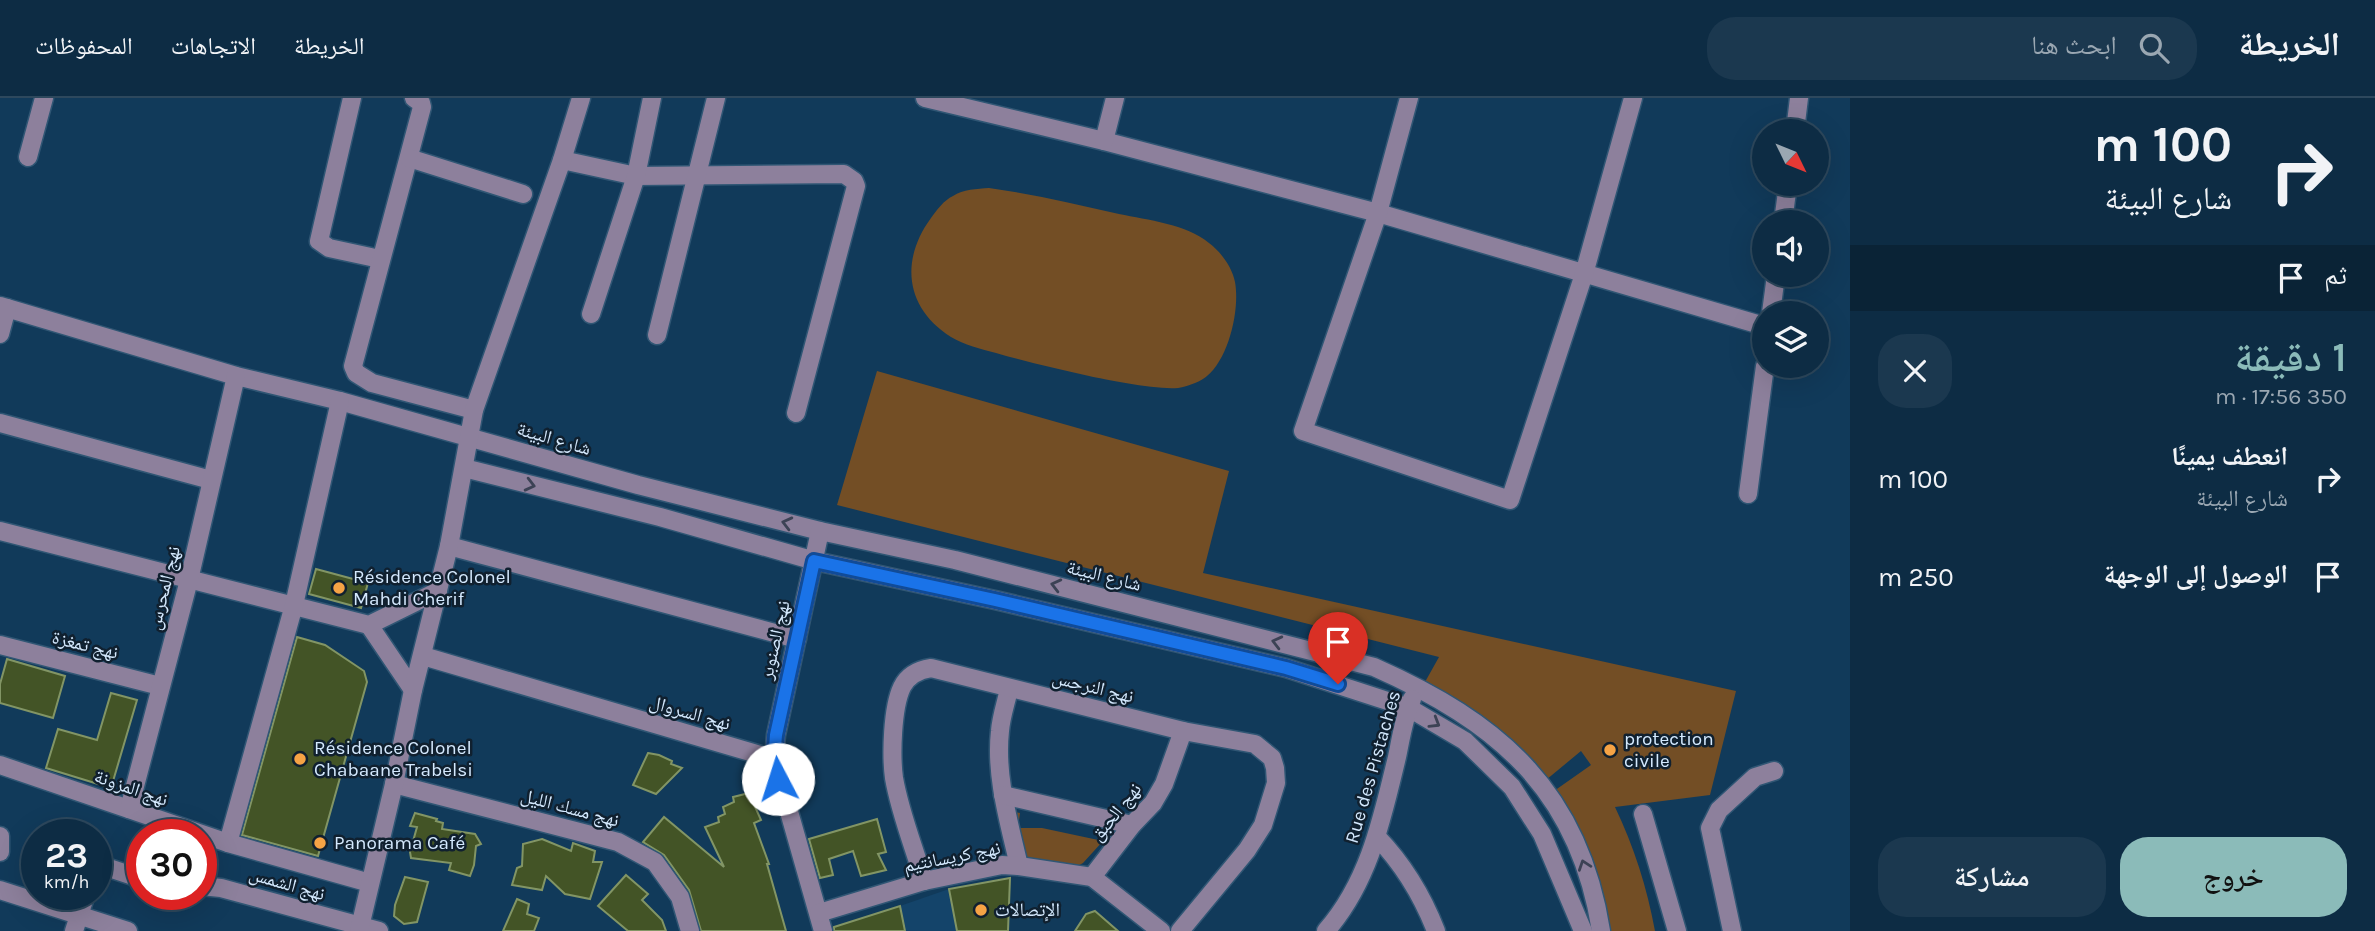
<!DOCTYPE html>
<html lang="ar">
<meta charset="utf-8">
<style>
:root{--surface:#0d2c44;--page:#1b384f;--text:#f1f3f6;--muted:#9aa7b2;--line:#2d485d;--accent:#8bbbb9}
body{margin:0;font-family:Karla,"Noto Naskh Arabic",sans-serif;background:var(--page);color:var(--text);direction:rtl;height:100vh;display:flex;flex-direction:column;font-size:26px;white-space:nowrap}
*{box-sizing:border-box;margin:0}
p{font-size:23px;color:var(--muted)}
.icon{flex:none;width:38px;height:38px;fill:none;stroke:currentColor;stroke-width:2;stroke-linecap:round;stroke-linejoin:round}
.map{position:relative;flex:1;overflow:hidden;direction:ltr}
.panel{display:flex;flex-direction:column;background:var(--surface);width:525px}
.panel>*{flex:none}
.hud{background:#0d2c44;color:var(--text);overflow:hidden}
.needle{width:46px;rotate:133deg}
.buttons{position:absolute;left:1752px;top:21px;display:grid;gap:14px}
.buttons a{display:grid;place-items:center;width:77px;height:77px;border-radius:50%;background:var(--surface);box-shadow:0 7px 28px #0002,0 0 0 2px var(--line);font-size:35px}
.speed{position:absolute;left:21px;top:721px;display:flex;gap:14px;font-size:35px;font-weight:700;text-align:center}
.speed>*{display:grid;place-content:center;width:91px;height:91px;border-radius:50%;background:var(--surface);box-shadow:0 7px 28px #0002,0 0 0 2px var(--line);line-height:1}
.speed small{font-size:18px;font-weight:400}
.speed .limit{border:10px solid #d22;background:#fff;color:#111}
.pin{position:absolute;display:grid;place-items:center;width:60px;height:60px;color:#fff;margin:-72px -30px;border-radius:50% 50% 50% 0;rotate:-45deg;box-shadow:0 0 7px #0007}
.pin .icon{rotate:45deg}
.me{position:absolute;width:77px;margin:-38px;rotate:355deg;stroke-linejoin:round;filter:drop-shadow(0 0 5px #0008)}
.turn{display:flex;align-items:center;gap:24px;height:147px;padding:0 28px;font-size:32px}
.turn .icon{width:91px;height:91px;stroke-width:2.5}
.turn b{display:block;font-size:49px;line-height:60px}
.then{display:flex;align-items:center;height:66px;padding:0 28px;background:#0003;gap:14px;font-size:26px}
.round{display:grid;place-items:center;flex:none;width:74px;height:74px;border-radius:28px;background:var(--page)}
.head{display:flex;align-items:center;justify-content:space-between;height:119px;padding:0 28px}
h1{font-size:42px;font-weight:600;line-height:52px;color:var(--accent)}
.action{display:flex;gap:14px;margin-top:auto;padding:14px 28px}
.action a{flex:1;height:80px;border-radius:28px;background:var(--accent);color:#111;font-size:28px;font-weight:600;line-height:80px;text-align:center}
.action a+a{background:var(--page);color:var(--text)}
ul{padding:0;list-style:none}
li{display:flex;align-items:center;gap:21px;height:98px;padding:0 28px}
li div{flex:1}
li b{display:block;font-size:26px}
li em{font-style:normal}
header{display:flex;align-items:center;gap:42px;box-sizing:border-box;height:98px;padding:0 35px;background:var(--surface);border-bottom:2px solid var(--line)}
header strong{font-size:33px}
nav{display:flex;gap:38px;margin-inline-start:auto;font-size:24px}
.search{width:490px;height:63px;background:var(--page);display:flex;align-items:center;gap:18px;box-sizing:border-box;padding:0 24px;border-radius:28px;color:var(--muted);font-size:26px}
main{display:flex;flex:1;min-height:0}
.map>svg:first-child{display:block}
.built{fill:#14446a}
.green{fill:#734e25}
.building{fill:#435426;stroke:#829565;stroke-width:2}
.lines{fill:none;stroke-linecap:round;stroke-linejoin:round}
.minor-casing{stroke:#305674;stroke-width:21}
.minor{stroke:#8d809c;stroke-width:18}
.oneway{stroke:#3c4255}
.route-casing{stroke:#114b97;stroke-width:18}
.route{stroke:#1a73e8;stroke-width:12}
.poi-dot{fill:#f5a345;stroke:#10202f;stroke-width:2.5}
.labels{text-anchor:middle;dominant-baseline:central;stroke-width:5;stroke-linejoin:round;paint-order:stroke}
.street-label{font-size:19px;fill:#d4e9fe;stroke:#10202f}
.poi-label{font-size:19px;fill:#d4e9fe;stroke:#10202f;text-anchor:start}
</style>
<header>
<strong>الخريطة</strong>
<div class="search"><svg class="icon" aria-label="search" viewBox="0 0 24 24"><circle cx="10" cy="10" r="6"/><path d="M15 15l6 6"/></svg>ابحث هنا</div>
<nav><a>الخريطة</a><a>الاتجاهات</a><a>المحفوظات</a></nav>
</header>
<main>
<section class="panel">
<div class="hud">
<div class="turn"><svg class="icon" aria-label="right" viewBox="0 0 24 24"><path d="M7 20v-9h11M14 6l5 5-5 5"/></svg><div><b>100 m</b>شارع البيئة</div></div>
<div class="then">ثم<svg class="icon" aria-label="arrive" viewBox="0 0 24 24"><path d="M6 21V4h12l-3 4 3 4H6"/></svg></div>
</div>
<div class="head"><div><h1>1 دقيقة</h1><p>350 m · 17:56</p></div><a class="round"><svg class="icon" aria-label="close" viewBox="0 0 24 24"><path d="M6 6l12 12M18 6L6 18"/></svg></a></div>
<ul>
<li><svg class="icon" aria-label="right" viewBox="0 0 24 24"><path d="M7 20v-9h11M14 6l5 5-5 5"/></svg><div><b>انعطف يمينًا</b><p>شارع البيئة</p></div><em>100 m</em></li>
<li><svg class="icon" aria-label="arrive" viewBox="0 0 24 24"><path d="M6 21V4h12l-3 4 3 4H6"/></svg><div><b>الوصول إلى الوجهة</b></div><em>250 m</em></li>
</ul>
<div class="action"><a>خروج</a><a>مشاركة</a></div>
</section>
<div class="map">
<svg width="1850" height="833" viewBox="0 0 1850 833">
<rect width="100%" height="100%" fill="#113a5a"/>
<!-- built -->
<path class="built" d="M949,791L957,833H905L900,808Z"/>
<!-- green -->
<g class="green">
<path d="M989,90C1033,96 1076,106 1119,116C1148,122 1186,126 1209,145C1221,154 1232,169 1235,184C1240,211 1229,260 1207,278C1202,283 1190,287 1183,289C1167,294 1107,282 1089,278C1057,271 1027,264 996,255C981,251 964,247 951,239C905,210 900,162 931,120C936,113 944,102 953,98C963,91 977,91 989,90Z"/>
<path d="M877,273L1229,373L1203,475L1736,593L1710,697L1615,709C1634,749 1647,789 1655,833H1610L1602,803L1554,693L1591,667L1581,653L1546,682L1514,648L1469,609L1425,584L1439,559L837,407Z"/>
<path d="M1014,714L1020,715L1018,730H1042L1103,743L1083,765L1074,770L1030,763L1023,753Z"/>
</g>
<!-- building -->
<g class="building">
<path d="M316,471L368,485L361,510L309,496Z"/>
<path d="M297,539L325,547L364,573L367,584L318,758L242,737Z"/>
<path d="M7,561L65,578L53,620L0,605V586Z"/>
<path d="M111,595L137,602L111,690L46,670L58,631L97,642Z"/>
<path d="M648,655L659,657L672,663L671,666L682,670L656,696L633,687Z"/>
<path d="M749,695L761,722L754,725L769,766H767L786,833H701L689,792L664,757L643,744L664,719L724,769L705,729L719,724L718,719L725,716L723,709L734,704L733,699Z"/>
<path d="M415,715L437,721L436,723L443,725L442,731L475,736L481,746L476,748L474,767L470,778L449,772L451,765L411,760L410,754L417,729L410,728Z"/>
<path d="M877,721L886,754L878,756L886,772L861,778L853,753L829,761L833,777L820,780L809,741Z"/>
<path d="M542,741L571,753L573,745L595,753L593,764H602L590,801L565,796L546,778L542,792L512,787L517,770L522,768L523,746Z"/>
<path d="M626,777L648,796L642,802L662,822L666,833H628L598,808Z"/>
<path d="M405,779L428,784L417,824L404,826L394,818L395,807Z"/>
<path d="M1010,780L1008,833H957L949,791Z"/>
<path d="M517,801L529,806L527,816L539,820L534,833H503Z"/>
<path d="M900,808L905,833H834V829Z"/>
<path d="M1095,813L1118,833H1075L1086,816Z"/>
</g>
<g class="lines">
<defs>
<g id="minor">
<path d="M352,0L319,143L329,150L380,161"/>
<path d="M414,0L421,5L422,9L353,268L356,275L372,285L474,312"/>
<path d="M925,0L1104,43L1378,115L1764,228"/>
<path d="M1409,0L1378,115L1303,333L1510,402L1584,176L1633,0"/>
<path d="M1795,33L1799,0"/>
<path d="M1104,43L1115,0"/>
<path d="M28,59L44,0"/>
<path d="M409,60L523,96"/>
<path d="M562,62L636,78L844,76L854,83L856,88L796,315"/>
<path d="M1783,124L1788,86"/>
<path d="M0,208L236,278L340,303L638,387L820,433L955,462L1374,569C1498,624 1579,692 1601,833"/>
<path d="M1771,215L1776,177"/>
<path d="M591,216L636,78L652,0"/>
<path d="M0,236L7,210"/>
<path d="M657,237L716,0"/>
<path d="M0,325L211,382"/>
<path d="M464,370L660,419L815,463L995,502L1286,570L1409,610L1465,643L1512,689L1542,736L1583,833"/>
<path d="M1748,396L1765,268"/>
<path d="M0,433L369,527L438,493"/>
<path d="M449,448L797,541"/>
<path d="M369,527L413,592"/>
<path d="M0,547L160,588"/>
<path d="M423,558L774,661L823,833"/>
<path d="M1009,591C1006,605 1001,619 1000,633C995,678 1009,724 1019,768"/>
<path d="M774,661L776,637L820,433"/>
<path d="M0,667L228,745L370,785"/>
<path d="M394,686L618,744L655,764L680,799L690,833"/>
<path d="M1003,697L1132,727"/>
<path d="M129,711L189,482L236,278"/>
<path d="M1643,716L1677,833"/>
<path d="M0,738V754"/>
<path d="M1377,739C1404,767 1422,797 1436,833"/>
<path d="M228,745L294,507L340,303"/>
<path d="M96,774L106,769L142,781"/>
<path d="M1092,779L1132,727L1153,705L1164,686L1183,633"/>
<path d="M924,783C914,749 900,715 894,680C891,658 892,610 902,589C908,577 918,572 931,570L1183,633L1255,646L1272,660L1275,670L1276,685L1263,727L1247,752L1180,833"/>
<path d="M201,788L221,790L379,833"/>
<path d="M0,792L128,833"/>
<path d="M819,815L924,783L1002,767L1019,768L1092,779L1161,833"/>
<path d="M74,833L86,796"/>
<path d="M359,833L394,686L413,592L449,448L474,312L562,62L581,0"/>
<path d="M1326,833C1369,784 1382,721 1397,659C1401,640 1404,619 1412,601"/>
<path d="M1732,833L1710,730L1719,712L1755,679L1774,673"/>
</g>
</defs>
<!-- minor casing -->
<use href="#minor" class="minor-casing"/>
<!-- minor -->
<use href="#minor" class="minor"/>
</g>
<!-- one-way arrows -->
<defs><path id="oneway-chevron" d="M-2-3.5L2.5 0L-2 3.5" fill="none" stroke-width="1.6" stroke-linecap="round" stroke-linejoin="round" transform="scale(1.75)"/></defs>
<g class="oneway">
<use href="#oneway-chevron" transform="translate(530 387) rotate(14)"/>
<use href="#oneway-chevron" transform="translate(787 425) rotate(-166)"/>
<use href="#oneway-chevron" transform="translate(1056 487) rotate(-166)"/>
<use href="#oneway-chevron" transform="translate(1277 544) rotate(-166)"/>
<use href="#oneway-chevron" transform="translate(1435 625) rotate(31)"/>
<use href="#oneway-chevron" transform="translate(1584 767) rotate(-109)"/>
</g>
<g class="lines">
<defs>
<path id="route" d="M778,681L774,661L776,637L814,463L995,502L1286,570L1338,586"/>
</defs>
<!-- route casing -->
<use href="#route" class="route-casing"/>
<!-- route -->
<use href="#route" class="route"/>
</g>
<!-- markers -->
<g class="poi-dot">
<circle cx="339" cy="490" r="7"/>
<circle cx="1610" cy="652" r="7"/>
<circle cx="300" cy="661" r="7"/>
<circle cx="320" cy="745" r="7"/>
<circle cx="981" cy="812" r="7"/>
</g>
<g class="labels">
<!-- street labels -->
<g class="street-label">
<text transform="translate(554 341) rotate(16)">شارع البيئة</text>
<text transform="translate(1104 478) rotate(14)">شارع البيئة</text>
<text transform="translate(164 490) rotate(-76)">نهج المحرس</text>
<text transform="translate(775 542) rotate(-77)">نهج الصنوبر</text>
<text transform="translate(85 547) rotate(14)">نهج تمغزة</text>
<text transform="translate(1093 589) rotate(14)">نهج النرجس</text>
<text transform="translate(690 615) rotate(16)">نهج السروال</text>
<text transform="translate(1373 669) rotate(-74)">Rue des Pistaches</text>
<text transform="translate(131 690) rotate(19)">نهج المزونة</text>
<text transform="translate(570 710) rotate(15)">نهج مسك الليل</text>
<text transform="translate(1116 714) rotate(-51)">نهج الحبق</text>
<text transform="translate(952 759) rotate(-11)">نهج كريسانتيم</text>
<text transform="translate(287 786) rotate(16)">نهج الشمس</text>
</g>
<!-- poi labels -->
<g class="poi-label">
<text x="353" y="479">Résidence Colonel<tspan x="353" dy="22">Mahdi Cherif</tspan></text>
<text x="1624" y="641">protection<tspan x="1624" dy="22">civile</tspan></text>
<text x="314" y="650">Résidence Colonel<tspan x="314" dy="22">Chabaane Trabelsi</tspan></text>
<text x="334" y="745">Panorama Café</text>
<text x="995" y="812">الإتصالات</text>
</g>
</g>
</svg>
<div class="buttons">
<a><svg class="needle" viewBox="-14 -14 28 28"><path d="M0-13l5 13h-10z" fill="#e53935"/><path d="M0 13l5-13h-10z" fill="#9aa7b2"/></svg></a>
<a><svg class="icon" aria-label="sound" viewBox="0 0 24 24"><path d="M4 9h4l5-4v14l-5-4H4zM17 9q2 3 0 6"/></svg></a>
<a><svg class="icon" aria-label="layers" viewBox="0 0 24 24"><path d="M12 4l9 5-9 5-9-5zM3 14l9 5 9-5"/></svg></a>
</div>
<div class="speed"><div>23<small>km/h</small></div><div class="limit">30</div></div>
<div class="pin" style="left:1338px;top:586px;background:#d93025"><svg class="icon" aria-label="arrive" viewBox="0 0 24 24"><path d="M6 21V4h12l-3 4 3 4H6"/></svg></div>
<svg class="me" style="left:778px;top:681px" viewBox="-20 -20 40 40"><circle r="19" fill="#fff"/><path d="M0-13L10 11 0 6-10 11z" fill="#1a73e8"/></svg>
</div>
</main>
